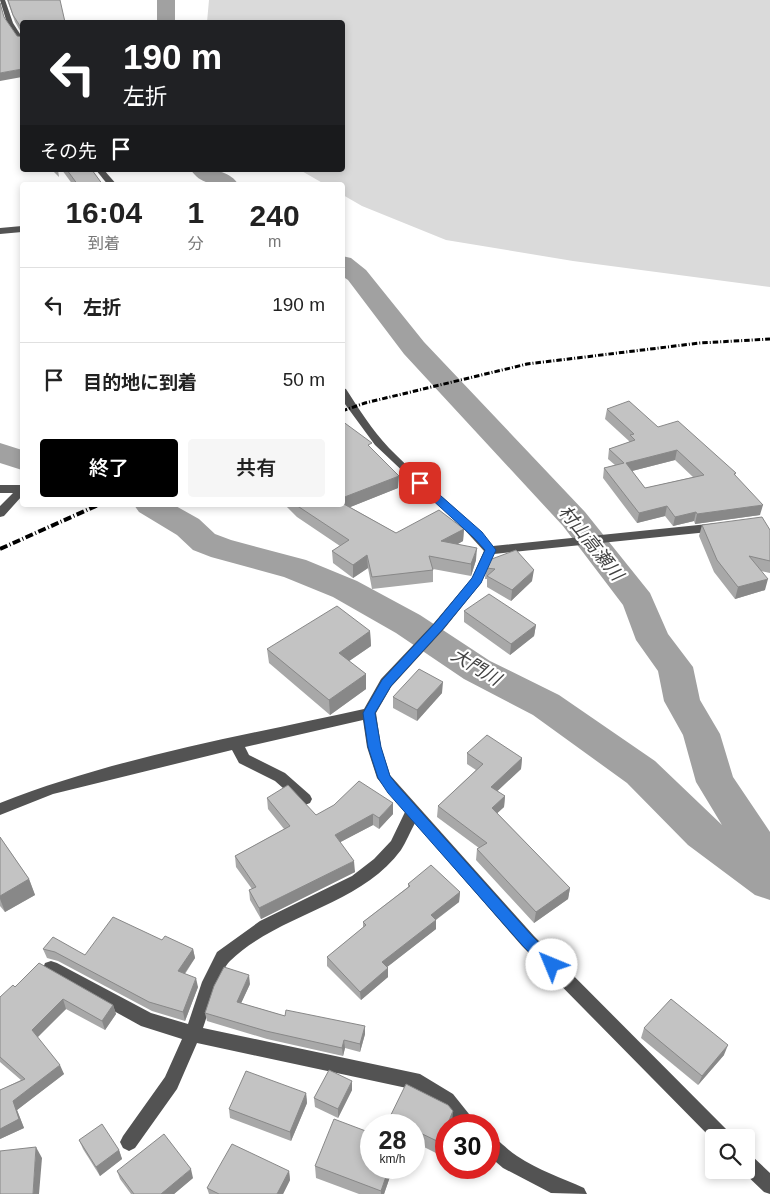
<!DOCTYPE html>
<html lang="ja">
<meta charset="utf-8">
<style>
:root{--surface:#fff;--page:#f6f6f6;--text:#222;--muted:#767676;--line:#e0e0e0;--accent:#000}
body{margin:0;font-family:Arial,"Noto Sans JP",sans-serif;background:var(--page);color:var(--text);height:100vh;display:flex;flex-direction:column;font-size:19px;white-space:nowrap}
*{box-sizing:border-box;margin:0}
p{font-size:16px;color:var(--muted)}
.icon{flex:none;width:28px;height:28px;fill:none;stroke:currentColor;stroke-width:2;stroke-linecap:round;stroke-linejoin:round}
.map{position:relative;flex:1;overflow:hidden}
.details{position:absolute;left:20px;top:182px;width:325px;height:325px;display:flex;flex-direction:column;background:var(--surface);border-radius:5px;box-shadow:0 2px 8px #0003}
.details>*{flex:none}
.top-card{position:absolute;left:20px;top:20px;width:325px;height:152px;border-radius:5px;box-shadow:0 2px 8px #0003;background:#202124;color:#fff;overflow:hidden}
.fabs{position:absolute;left:705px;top:1129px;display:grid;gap:10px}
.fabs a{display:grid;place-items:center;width:50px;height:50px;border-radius:5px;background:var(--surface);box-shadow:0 2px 8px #0003;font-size:25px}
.speed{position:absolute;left:360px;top:1114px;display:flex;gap:10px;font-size:25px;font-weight:700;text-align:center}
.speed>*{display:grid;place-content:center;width:65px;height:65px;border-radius:50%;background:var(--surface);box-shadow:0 2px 8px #0003;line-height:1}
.speed small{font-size:12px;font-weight:400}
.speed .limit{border:8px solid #d22;background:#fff;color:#111}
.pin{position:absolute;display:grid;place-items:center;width:42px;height:42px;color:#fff;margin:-21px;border-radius:10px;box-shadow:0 2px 8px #0006}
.me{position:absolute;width:55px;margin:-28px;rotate:315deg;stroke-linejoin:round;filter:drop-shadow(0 0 4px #0008)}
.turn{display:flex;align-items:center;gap:18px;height:105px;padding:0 20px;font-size:22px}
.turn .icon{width:65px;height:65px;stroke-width:2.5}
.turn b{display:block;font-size:35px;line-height:42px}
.then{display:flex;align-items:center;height:48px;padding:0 20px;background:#0003;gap:10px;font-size:19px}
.eta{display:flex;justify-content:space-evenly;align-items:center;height:85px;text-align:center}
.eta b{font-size:30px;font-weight:600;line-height:35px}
.primary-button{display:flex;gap:10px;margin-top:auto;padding:10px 20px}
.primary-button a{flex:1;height:58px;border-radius:5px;background:var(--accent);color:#fff;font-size:20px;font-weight:600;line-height:58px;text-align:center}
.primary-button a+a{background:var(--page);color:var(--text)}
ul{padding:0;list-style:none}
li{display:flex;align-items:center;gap:15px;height:75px;padding:0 20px;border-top:1px solid var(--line)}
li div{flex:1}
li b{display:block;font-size:19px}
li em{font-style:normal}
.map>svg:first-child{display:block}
.green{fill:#dadada}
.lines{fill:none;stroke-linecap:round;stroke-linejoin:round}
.river{fill:#a1a1a1;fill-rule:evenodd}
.minor{fill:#535353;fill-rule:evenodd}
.rail-far1{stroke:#000;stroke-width:3;stroke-dasharray:5.5 2 1 2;stroke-linecap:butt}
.rail{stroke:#000;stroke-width:4;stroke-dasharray:8 2.5 1 2.5;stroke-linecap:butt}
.wall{fill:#a8a8a8;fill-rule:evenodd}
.shaded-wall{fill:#888}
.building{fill:#c3c3c3;stroke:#888;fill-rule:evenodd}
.route{fill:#1a73e8;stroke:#114b97}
.labels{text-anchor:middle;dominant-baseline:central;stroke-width:4.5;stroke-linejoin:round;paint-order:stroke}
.water-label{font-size:18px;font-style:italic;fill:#424242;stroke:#fff}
</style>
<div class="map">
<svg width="770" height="1194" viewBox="0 0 770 1194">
<rect width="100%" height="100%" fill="#fff"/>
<!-- green -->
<path class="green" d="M209,0H770V287L573,261L446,240L362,206L343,195L342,185H326L300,170H342V22H207Z"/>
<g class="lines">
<!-- river -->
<g class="river">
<rect x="157" y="0" width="18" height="22"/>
<path d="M191,170C209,170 228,168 239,185C221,185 202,187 191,170Z"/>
<path d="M342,256L351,258L366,270L424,342L585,512L650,593L668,634L693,667L700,700L720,734L733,777L770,832V900L755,895L688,845L627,783L533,715L464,679L396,633L333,597L284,577L211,557L193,550L177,535L139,512L134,505H174L199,519L215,534L231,540L306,560L357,581L420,615L490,661L559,695L655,761L722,825L696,782L683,735L664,701L658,671L636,640L623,605L563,526L404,354L348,280L342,276Z"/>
<path d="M0,443L22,450V470L0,463Z"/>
</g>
<!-- minor -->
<g class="minor">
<path d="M0,0H5L13,23L22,37V43L20,42L7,23Z"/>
<path d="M96,170H104L117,185H108Z"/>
<path d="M22,226V232L0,234V228Z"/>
<path d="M342,388L346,389C359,409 372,430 389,448C422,482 461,510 493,546L718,523L724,527L718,531L494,554L481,583L444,629L391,687L376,713L381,747L390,775L534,936L729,1132L732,1138H714V1141L522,946L415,823C410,832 406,842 401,850C360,906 278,914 230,961C218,973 209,1011 203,1028L420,1074L453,1094L473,1119L476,1125H456L441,1106L416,1090L197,1043L177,1089L135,1148L129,1151L123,1148L120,1142L123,1136L165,1077L182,1039L141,1026L45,973L43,968L45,963L51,961L57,963L151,1013L188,1024L202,982L217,952L260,921L352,876L374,859L391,841L405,812L377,778L367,747L363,720L245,747L249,755L285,773L310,795L312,799L310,803L305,805L300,803L275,781L239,763L232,750L53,794L0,815V803C116,757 243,736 364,709L381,679L434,623L472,578L484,551L463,528L375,445L342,400Z"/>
<path d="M0,485H22V496L4,516L0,517V506L13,493H0Z"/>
<path d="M489,1135C500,1140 507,1150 517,1156C538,1170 562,1178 584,1188L587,1194L551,1193L503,1168L489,1156Z"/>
<path d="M746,1153L752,1156L770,1173V1194L764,1192L741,1170H746Z"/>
</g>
<!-- rail-far1 -->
<path class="rail-far1" d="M342,411L365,403L527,364L700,343L770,339"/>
<!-- rail -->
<path class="rail" d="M0,549L98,505"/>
</g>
<!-- wall -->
<g class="wall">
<path d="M7,0H60L22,22V77L4,17L17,36L22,37V34L15,22Z"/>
<path d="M52,170H58L59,177Z"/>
<path d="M62,170H92L103,185H73Z"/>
<path d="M607,409L658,427L736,473L735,475L760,515L695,524L694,521L673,526L665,516L637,523L603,478L604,468L615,465L608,459L609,449L629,442V441L605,419ZM675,460L693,477L645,488L632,471Z"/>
<path d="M372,449L398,488L350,507L396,533L464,529L463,541L457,544L476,560L471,576L433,569V582L372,589L368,568L353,578L333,563L332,551L340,546L297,517L285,505H342Z"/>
<path d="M702,525L770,530V573L761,571L765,590L735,599L714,572L699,536Z"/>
<path d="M489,560L532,581L511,601L487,587V579H485L486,568Z"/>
<path d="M464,611L536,625L534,636L510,655L464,622Z"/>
<path d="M370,631L371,646L349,661L366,674V689L330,715L269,663L267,649Z"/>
<path d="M442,693L417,721L393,708V697Z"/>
<path d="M467,753L522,758L521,769L497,791L505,796L504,807L497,813L570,888L568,899L534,923L476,860L477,849L479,848L437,817L438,806L476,770L467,764Z"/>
<path d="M267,798L316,815L393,814L379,829L373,825L340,842L355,872L261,919L250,900L249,890L252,889L236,867L235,856L284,829L268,809Z"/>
<path d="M0,837L29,879L35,895L5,912L0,906Z"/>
<path d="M408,884L460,892L459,902L436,920V929L387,967L388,968V977L361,1000L327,966V957L363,928V922L408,887Z"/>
<path d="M162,940L193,949L195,958L185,974L198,987L185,1021L152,1011L58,961L47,958L43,949L85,955Z"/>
<path d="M250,984L241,1003L285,1016L365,1026V1034L360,1052L345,1048L343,1056L267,1039L207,1021L205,1013Z"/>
<path d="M15,987L113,1005L116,1014L105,1030L66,1009L37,1037L64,1074L17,1110L24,1128L0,1139V1090L21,1080L0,1062V997Z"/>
<path d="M644,1028L724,1055L698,1085L641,1038Z"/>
<path d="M352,1081V1090L338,1118L315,1107L314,1098Z"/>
<path d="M306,1093L307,1103L291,1141L230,1118L229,1109Z"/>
<path d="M452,1123V1125H446L438,1154L414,1142V1125Z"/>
<path d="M79,1140L119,1150L122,1159L100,1176L83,1149Z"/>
<path d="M315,1166L371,1168H393L384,1194H359L316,1178Z"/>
<path d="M117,1171L193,1178L174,1194H131L120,1179Z"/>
<path d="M289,1171L290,1180L283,1194H209L207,1188Z"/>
</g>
<!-- shaded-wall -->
<g class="shaded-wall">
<path d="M22,69V77L0,81V73Z"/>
<path d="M677,450L675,460L624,473L626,463Z"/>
<path d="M399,476L398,488L338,512L342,505V498Z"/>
<path d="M763,505L760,515L695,524L697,514Z"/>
<path d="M667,506L665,516L637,523L639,513Z"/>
<path d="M696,512L694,521L673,526L675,517Z"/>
<path d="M464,529L463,541L441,554V541Z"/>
<path d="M477,548L476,560L471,576V564Z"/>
<path d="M367,555L368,568L353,578V565Z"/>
<path d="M534,570L532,581L511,601L512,590Z"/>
<path d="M768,579L765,590L735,599L738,587Z"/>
<path d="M536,625L534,636L510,655L511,644Z"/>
<path d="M370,631L371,646L339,668V653Z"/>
<path d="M366,674V689L330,715L329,700Z"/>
<path d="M443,682L442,693L417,721V710Z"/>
<path d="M522,758L521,769L490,798L491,787Z"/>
<path d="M505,796L504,807L491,819L492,808Z"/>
<path d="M393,803V814L379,829V818Z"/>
<path d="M373,814V825L335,845V835Z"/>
<path d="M354,861L355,872L261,919L259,908Z"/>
<path d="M29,879L35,895L5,912L0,899V896Z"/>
<path d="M570,888L568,899L534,923L536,912Z"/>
<path d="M460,892L459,902L430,924L431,915Z"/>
<path d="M436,920V929L382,971V962Z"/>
<path d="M193,949L195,958L180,980L178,971Z"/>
<path d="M388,968V977L361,1000L360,992Z"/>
<path d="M249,975L250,984L238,1010L237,1002Z"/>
<path d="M196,978L198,987L185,1021L183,1012Z"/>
<path d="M63,999L66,1009L36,1039L32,1030Z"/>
<path d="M113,1005L116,1014L105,1030L102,1021Z"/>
<path d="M365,1026V1034L360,1052V1044Z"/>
<path d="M344,1040L345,1048L343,1056L342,1048Z"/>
<path d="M728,1045L724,1055L698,1085L702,1076Z"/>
<path d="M60,1065L64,1074L17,1110L24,1128L0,1139V1129L13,1101Z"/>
<path d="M352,1081V1090L338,1118V1109Z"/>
<path d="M306,1093L307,1103L291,1141L290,1132Z"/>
<path d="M453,1111L452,1125H447Z"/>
<path d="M446,1127V1137L438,1154L439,1142Z"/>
<path d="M36,1147L42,1158L39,1194H33Z"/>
<path d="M119,1150L122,1159L100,1176L96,1167Z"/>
<path d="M389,1168H393L384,1194H381V1191Z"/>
<path d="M191,1169L193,1178L174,1194H161Z"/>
<path d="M289,1171L290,1180L283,1194H277Z"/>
</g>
<!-- building -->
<g class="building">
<path d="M8,0H60L65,22H22V69L0,73V3L4,17L17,36L22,37V29L13,15Z"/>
<path d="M67,170H92L103,185H78Z"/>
<path d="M629,401L658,427L678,421L736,473L734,474L763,505L697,514L696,512L675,517L667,506L639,513L604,468L624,463L609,449L635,440L630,435L634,434L607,409ZM677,450L704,475L645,488L626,463Z"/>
<path d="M342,421L372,443L368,445L399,476L342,498Z"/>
<path d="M342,503L396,533L439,510L464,529L441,541L477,548L471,564L429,556L433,570L372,577L367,555L353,565L332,551L349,540L296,505H342Z"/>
<path d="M762,517L770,530V561L749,556L768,579L738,587L717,560L702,525Z"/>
<path d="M516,550L534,570L512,590L487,576L495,569L486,568L489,560Z"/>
<path d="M489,594L536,625L511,644L464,611Z"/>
<path d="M337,606L370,631L339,653L366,674L329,700L267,649Z"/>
<path d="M419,669L443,682L417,710L393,697Z"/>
<path d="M487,735L522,758L491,787L505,796L492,808L570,888L536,912L477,849L487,843L438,806L483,764L467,753Z"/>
<path d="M359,781L393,803L379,818L373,814L335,835L354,861L259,908L249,890L256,887L235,856L290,826L267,798L288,785L316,815L334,805Z"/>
<path d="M0,837L29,879L0,896Z"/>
<path d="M431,865L460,892L431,915L436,920L382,962L388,968L360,992L327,957L366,925L363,922L410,886L408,884Z"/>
<path d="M113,917L162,940L165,936L193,949L178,971L196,978L183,1012L149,1002L55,952L43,949L53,937L85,955Z"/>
<path d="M39,963L113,1005L102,1021L63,999L32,1030L60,1065L13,1101L19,1119L0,1129V1090L25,1079L0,1057V997L13,985L15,987Z"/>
<path d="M224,967L249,975L237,1002L285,1016L286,1010L365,1026L360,1044L344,1040L342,1048L266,1031L205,1013L214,986Z"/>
<path d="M671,999L728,1045L702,1076L644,1028Z"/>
<path d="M329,1070L352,1081L338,1109L314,1098Z"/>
<path d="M246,1071L306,1093L290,1132L229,1109Z"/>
<path d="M406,1084L448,1105L453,1111L447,1125H446V1127L439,1142L414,1130V1125H386Z"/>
<path d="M334,1119L371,1133V1168H389L381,1191L315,1166Z"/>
<path d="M102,1124L119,1150L96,1167L79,1140Z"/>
<path d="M164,1134L191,1169L161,1194H134L117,1171Z"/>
<path d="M232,1144L289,1171L277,1194H219L207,1188Z"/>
<path d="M36,1147L33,1194H0V1151Z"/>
</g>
<!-- route -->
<path class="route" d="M420,480L424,481L482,532L496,550L481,583L443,629L391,686L375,713L381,747L390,776L397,785L533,937L557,960L559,965L557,969L552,971L546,969L523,946L388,793L378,778L368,747L363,713L382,680L435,623L472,578L485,550L474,538L417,486L415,483L417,481Z"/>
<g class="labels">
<!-- water labels -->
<g class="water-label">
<text transform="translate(591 543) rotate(51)">村山高瀬川</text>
<text transform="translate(476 667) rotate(31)">大門川</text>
</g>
</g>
</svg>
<div class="fabs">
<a><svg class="icon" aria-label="search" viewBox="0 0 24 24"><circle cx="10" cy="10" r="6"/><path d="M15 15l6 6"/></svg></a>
</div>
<div class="speed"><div>28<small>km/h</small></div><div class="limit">30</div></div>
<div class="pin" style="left:420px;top:483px;background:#d93025"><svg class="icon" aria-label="arrive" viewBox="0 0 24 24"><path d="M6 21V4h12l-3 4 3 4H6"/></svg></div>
<svg class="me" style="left:552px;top:965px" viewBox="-20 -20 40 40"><circle r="19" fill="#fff"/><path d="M0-13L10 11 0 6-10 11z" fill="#1a73e8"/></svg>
<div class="top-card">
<div class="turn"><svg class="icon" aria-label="left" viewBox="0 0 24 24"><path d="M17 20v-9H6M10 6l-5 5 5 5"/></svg><div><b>190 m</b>左折</div></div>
<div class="then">その先<svg class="icon" aria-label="arrive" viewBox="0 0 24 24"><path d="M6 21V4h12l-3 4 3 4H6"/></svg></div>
</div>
<section class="details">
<div class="eta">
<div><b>16:04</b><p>到着</p></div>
<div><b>1</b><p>分</p></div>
<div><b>240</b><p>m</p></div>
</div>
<ul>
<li><svg class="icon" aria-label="left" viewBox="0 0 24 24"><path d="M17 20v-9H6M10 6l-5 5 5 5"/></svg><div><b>左折</b></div><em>190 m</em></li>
<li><svg class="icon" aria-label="arrive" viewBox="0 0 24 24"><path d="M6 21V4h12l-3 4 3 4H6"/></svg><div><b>目的地に到着</b></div><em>50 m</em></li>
</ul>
<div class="primary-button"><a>終了</a><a>共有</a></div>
</section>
</div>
